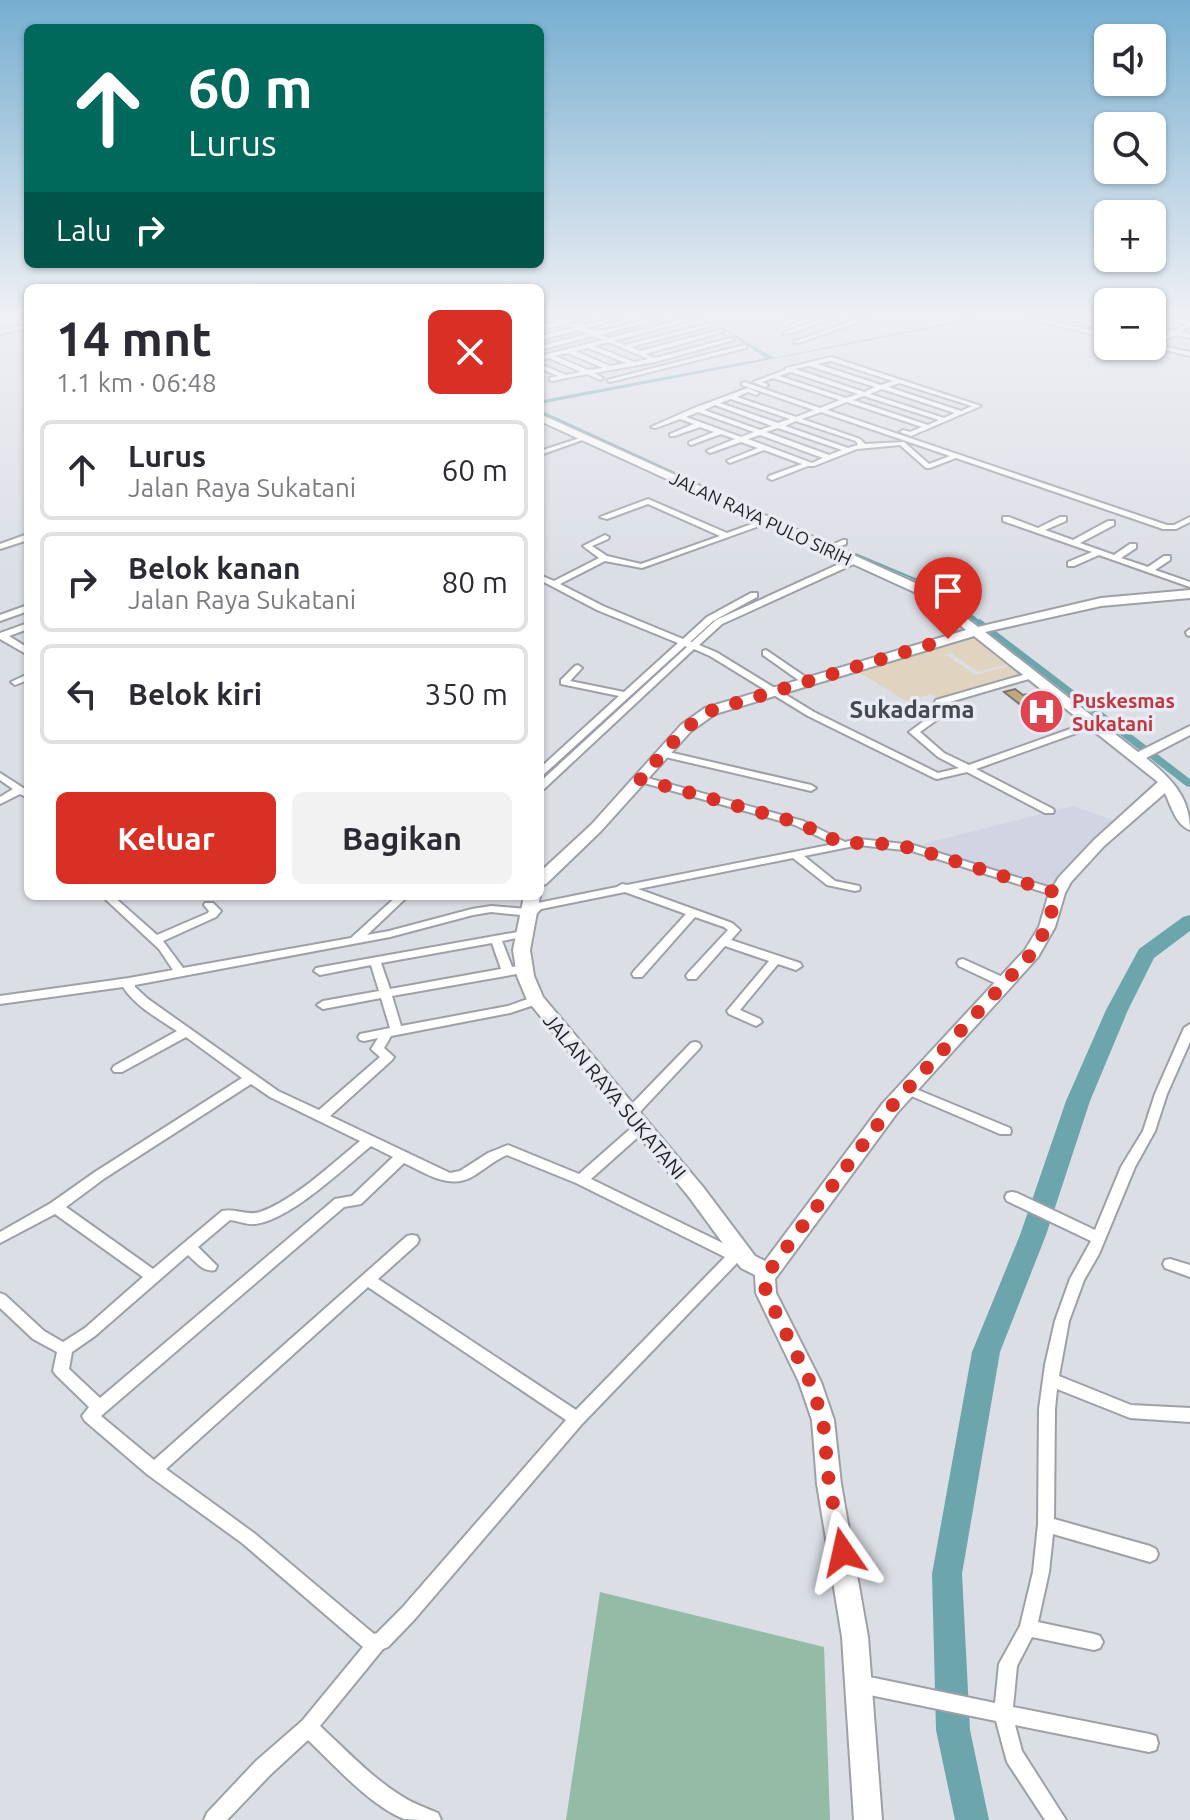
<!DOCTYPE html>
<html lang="id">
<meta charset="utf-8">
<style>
:root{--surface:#fff;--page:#f2f2f3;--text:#2b2b33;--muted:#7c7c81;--line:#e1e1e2;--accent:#d93025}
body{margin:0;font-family:Ubuntu,sans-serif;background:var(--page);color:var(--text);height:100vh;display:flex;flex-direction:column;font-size:30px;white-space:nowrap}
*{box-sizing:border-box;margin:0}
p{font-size:26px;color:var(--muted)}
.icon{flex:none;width:44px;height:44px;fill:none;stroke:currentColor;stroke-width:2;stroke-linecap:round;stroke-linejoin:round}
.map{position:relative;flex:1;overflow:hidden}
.drawer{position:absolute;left:24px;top:284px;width:520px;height:616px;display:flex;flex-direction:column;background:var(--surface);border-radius:12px;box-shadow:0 2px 6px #0004}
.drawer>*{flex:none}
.hud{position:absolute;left:24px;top:24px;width:520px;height:244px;border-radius:12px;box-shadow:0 2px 6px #0004;background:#00695c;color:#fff;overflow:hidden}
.buttons{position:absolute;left:1094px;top:24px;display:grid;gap:16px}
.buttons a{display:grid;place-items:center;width:72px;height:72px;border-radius:12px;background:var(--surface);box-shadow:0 2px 6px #0004;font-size:40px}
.pin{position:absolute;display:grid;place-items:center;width:68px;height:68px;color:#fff;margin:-82px -34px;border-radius:50% 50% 50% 0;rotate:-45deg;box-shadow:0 0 8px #0007}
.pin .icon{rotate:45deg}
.me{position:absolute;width:88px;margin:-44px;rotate:349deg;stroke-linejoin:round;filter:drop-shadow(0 0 6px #0008)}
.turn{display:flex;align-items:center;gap:28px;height:168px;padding:0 32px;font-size:36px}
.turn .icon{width:104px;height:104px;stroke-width:2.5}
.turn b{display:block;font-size:56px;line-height:68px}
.then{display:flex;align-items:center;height:76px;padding:0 32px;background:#0003;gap:16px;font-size:30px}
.round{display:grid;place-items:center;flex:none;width:84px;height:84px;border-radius:12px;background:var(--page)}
.head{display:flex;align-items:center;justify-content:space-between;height:136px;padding:0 32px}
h1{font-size:48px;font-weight:700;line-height:60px}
.primary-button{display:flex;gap:16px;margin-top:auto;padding:16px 32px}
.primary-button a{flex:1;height:92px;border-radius:12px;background:var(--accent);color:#fff;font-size:32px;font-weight:700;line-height:92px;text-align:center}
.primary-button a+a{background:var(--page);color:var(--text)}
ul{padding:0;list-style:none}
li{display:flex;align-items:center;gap:24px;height:100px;margin:0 16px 12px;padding:0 16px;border:4px solid var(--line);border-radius:12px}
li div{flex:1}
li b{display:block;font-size:30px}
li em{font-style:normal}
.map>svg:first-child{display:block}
.built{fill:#d0d4e3}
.education{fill:#e0d3bf}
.green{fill:#93bba6}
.water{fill:#6ca6ac}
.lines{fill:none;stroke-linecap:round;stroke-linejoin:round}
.canal{fill:#6ca6ac;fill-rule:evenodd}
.river{fill:#6ca6ac;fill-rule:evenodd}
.building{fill:#c2a780;stroke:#7a756e;stroke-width:2}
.street-casing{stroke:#9ea0a8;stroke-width:4}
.secondary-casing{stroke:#9ea0a8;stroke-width:4}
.street{fill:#fff;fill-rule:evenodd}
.secondary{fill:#fff;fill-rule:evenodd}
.route{stroke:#d93025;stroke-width:14;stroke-dasharray:0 25.2}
.labels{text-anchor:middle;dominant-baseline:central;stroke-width:7;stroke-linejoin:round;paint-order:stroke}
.far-street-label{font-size:18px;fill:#1d1e21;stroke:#e9ebf4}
.health-label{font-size:20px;font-weight:bold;fill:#be3a42;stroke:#e9ebf4;text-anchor:start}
.street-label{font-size:20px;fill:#1d1e21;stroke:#e9ebf4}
.quarter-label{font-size:24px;font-weight:bold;fill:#474950;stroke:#e9ebf4}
</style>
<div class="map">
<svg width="1190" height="1820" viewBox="0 0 1190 1820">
<rect width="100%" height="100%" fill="#dcdee6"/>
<!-- built -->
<path class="built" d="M1073,806L1115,821L1055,888L924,846L926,843Z"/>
<!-- education -->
<path class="education" d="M973,635L1009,664L978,672L951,653L944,656H948L975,675L1012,665L1025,676L941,700L931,694L908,702L855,670Z"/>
<!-- green -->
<path class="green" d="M600,1592L824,1647L830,1820H566Z"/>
<!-- water -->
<g class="water">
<path d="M708,319L774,358L966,319H980L540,404V401L553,398L766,358Z"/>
<path d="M540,410L801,530L939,588L994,632L989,633L929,586L797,531L540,414Z"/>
</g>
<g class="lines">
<!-- canal -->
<path class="canal" d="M980,619L1190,779V787L1186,786L977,624V620Z"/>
<!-- river -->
<path class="river" d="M1190,915V931L1154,958L1128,1010L1090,1101L1046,1235L1000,1352L962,1574L970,1730L989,1820H955L936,1730L932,1574L972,1352L1020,1235L1066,1101L1106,1010L1139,949L1183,917Z"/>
</g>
<!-- building -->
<path class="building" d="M1015,689L1023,695L1032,693L1060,713L1033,720L1022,711L1027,710L1004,692Z"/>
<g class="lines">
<defs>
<g id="street">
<path d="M540,318H544L540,321Z"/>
<path d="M552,318L565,320L584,318L570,322C586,329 604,318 622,318L585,328C605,337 636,318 660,318L600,335L609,338L686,318H698L614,341L625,345L708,324L711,326L630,347L640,351L720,330L723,332L645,354L655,358L731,338L734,340L655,362L594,373L603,378L600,380L587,374L552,381L550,380V378L558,376L540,368V364L566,375L581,372L549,358L540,360V356L603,340L593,336L540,350V346L588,334L579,330L540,340V336L573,328L564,324L540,330V326L559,322ZM608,342L649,359L634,362L594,346ZM588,348L626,363L610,366L575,351ZM568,353L603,368L588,370L555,356Z"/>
<path d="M792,318H802L785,325L780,324Z"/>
<path d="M823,318H833L788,334L783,333Z"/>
<path d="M860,318H870L798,343L793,342Z"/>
<path d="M1025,318H1038L1108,334V338Z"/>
<path d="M1064,318H1077L1101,325L1098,327Z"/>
<path d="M1104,318H1108V321Z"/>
<path d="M1165,318H1178L1190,321V326L1180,332L1190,334V338L1175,335L1157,345L1190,352V356L1150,346H1152V343L1169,333L1152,330V326L1173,331L1186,324Z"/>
<path d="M28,324V328L0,334V330Z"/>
<path d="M744,345L746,346V348L610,382L607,380Z"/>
<path d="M831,357L981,406L911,436L900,432L903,430L910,432L922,427L847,402L827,410L1167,525H1174L1190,517V522L1176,529H1163L956,458L930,468H926L900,445L857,449L814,466H808L772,480L768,478L769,476L802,464L764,450L730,463L727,461L728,460L758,448L741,442L710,453L707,451L708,450L735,439L721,434L691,445L689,444V442L714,432L700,427L674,436H670V434L694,424L680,419L656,428L651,427L694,408L748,388L759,393L756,395L748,392L737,397L796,417L814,410L742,385V383L744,382L820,408L840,400L773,378L762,382L768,385L765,387L753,382L785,370L786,368ZM831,361L893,381L881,385L817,364ZM809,366L875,387L864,392L795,369ZM791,372L858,394L846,398L779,376ZM899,383L972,406L961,411L888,387ZM882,389L955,413L944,418L870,394ZM864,396L939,420L928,425L853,400ZM731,399L790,419L778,423L720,403ZM715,405L772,426L760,430L704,410ZM698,412L754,432L741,437L686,417ZM821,412L950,456L929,464L904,442L865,444L860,439L802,419ZM796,421L856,441L858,445L848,448L785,426ZM778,428L842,450L829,455L766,432ZM760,435L823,458L812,463L748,439Z"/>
<path d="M583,437L588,438L540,455V451Z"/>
<path d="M648,499L727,533L763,520L770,522L642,568L605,561L560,584L603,606L683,639L707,617L751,593H757V597L713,621L690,642H692L716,620L850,559H856V563L722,624L699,645L716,652L814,712L938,773L959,768L938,757L909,732L936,712L932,707L936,700L1026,674H1032V678L943,704L942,707L947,712L945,714L920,732L944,753L969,765L1090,722H1096V726L976,769L1053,809L1054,811L1053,813H1045L967,772L937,779L934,778L808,716L710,656L694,649L544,789L540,790V782L687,647L685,646L543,775L540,776V768L619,696L561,684V680L575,666L578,665L582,668L570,681L624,692L678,643L597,610L540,580V575L554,581L599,558L583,546L605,535L609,537L608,539L592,546L607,556L641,564L720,536L648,504L607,519L600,517Z"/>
<path d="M1003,517H1009L1038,528L1060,517H1066V521L1045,530L1073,540L1108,521H1114V525L1080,543L1114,555L1130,544H1136V548L1121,558L1148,567L1164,556H1170V560L1155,570L1190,582V587L1099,555L1074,566H1068V562L1092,552L1003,521Z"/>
<path d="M25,535H28V540L0,549V544Z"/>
<path d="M843,540H846V544L826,551L822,549Z"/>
<path d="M25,606H28V611L0,621V615Z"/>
<path d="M28,623V629L9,636L28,648V655L0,639V633Z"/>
<path d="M1190,629V636L1187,635L1186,632Z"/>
<path d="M766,650L810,680V684H804L763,655V651Z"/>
<path d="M28,674V680L15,685L11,682Z"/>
<path d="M664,751L811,785L816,788L811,791L661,756L659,754Z"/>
<path d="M0,773L28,791V798L20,794L0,804V797L13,789L0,780Z"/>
<path d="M640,776L803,821L845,842L859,839L913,845L1061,891L1062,893L1061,895H1053L912,851L859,845L804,856L835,881L859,886L860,888L859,890L855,891L827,885L793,858L638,889L732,923L740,930L731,940L800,963L802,966L796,970L778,964L740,1010L760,1019L762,1022L756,1026L729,1014L727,1011L769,961L725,946L696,979H688L686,976L688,973L728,930L724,927L695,917L642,977H634L632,974L634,971L686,914L625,892L541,909L535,915L531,916L491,912L473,915L390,937L135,985V987L148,999L278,1091L319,1110L380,1057L371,1049L378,1038L364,1041L360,1040L358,1037L360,1034L390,1028L381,998L323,1009L317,1005L323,1001L379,991L371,965L320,975L314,971L316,968L523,931L527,932L529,934L527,936L502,941L512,967L524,965L530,969L528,972L392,996L401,1026L508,1006L536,996L540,997L542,1000L540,1003L510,1013L391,1036L384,1048L394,1057L392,1060L330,1116L450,1173L460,1171L488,1153L508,1145L579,1174L637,1123H647L648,1126L647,1129L591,1179L745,1254L747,1258L745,1262L737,1263L582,1424L414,1620L388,1647L383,1649L320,1726C347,1751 372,1778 403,1797C414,1804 426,1808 438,1813L441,1820C429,1820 414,1820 404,1819C371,1806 333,1764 308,1740L270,1775L227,1820H204L207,1813L256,1761L302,1721L363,1647L242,1543L148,1475L85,1421L82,1416L89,1407L56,1375L53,1371L57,1352L33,1339L0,1308V1293L5,1295L44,1331L63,1342L85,1328L143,1277L55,1214L0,1243V1232L51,1203L95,1172L242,1078L186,1037L122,1072H114L112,1069L114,1066L177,1031C159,1019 135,1006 123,987L0,1004V996L129,978L173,970L159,949L102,896H113L157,935L208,913L209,911L204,905L205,903H213L221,911L216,917L163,941L183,968L351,938L397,896H408L367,935L389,931L472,909L491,906L528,909L533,904L617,887L622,884L627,885L834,844L795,825L637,781L635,779L637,777ZM492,943L501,969L390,989L381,963ZM251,1084L270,1097L360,1141C333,1163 293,1201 260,1212C247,1216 235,1208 222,1211L153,1269L66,1207L105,1178ZM371,1146L393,1157L352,1196L335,1199L100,1398L69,1369L72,1352L95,1336L188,1255C196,1262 204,1273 215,1270L217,1266L198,1247L230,1220C239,1221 247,1225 255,1224C290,1220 343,1169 371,1146ZM507,1155L576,1183L725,1257L576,1410L378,1279L417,1244L419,1240L417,1236L412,1235L407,1236L154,1460L101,1416L344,1207L361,1204L404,1163C428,1174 450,1191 475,1175C486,1168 495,1160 507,1155ZM368,1287L566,1420L402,1608L377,1633L374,1634L254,1533L166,1469Z"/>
<path d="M963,959L1007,979L1009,982L1003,986L999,985L959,966L957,963L959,960Z"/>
<path d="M1190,1024V1042L1167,1094L1155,1131L1135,1167L1099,1254L1084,1280L1069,1321L1059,1376L1131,1405L1190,1408V1422L1130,1418L1057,1389L1055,1409L1054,1519L1150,1546L1156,1549L1158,1554L1156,1559L1150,1562L1053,1534L1049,1572L1038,1622L1094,1634L1100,1636L1103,1642L1100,1648L1094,1650L1032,1637L1017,1666L1013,1707L1149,1734L1156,1736L1158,1743L1156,1750L1149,1752L1015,1725L1022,1751L1066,1820H1045L1007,1762L996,1721L860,1693L854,1690L851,1684L854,1678L860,1675L995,1703L999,1664L1020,1626L1033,1572L1038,1524L1039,1409L1045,1365L1055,1321L1070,1279L1091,1241L1007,1201L1005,1197L1007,1193L1012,1192L1017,1193L1095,1230L1121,1167L1143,1131L1155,1094L1184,1028Z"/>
<path d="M695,1042L699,1043L701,1046L699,1049L636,1116H626L625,1113L626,1110L691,1043Z"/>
<path d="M906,1085L1010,1128L1011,1131L1010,1134H1000L902,1092L900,1089L902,1086Z"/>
<path d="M1170,1259L1190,1265V1277L1165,1268L1163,1264L1165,1260Z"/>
</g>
<path id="secondary" d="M540,414L931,590L978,627L1101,598L1190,590V598L1101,606L985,632L1138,752L1190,726V735L1146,758C1171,778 1190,797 1190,830C1176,825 1171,806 1165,793L1104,846L1071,882L1065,893L1055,927L1038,957L897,1113L775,1279L776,1293L821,1382L834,1420L841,1484L868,1637L882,1820H854L842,1637L817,1484L812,1420L799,1382L756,1293L755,1275L741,1268L689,1197L527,1000L517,976L513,950L524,896H540L530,950L534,976L543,997L703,1187L755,1256L765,1261L883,1103L1025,950L1039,927L1049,893L1059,877L1094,840L1158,782L974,636L715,714L691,731L601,831L546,884L540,886V872L591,825L681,725L705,708L966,630L923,596L540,421Z"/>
</defs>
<!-- street casing -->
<use href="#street" class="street-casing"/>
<!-- secondary casing -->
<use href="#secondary" class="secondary-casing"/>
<!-- street -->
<use href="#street" class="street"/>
<!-- secondary -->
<use href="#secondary" class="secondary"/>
</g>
<!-- sky -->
<linearGradient id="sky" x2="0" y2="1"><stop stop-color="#76aed0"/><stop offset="0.55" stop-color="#eff0f4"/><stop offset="1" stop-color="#eff0f4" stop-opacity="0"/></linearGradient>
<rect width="1190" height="573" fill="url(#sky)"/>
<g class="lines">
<!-- route -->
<path class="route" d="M843,1552L829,1484L823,1420L810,1382L766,1293L764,1278L890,1108L1032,953L1047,927L1057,893L913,848L876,843H841L799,823L640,779L686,728L710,711L948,639"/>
</g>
<!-- icons -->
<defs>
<symbol id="hospital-disc" viewBox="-11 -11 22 22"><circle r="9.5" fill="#e0444e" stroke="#e9ebf4"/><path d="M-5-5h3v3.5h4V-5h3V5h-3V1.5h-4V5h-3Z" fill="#fff"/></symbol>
</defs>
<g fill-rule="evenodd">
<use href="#hospital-disc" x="1016" y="686" width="51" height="51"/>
</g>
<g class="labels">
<!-- far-street labels -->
<g class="far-street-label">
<text transform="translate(761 518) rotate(25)">JALAN RAYA PULO SIRIH</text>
</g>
<!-- health labels -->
<g class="health-label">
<text x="1072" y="700">Puskesmas<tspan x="1072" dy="23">Sukatani</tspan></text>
</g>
<!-- street labels -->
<g class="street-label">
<text transform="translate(615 1096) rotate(50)">JALAN RAYA SUKATANI</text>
</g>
<!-- quarter labels -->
<g class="quarter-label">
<text x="912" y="709">Sukadarma</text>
</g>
</g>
</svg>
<div class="buttons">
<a><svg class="icon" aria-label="sound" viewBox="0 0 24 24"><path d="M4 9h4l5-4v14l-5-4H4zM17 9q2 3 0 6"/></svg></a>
<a><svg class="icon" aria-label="search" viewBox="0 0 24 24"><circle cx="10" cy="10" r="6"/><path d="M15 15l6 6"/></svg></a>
<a>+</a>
<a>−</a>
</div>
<div class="pin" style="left:948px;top:639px;background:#d93025"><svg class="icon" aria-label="arrive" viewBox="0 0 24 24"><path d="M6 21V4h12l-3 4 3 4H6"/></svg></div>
<svg class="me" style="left:843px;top:1552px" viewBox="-20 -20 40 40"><path d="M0-17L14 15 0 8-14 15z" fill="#d93025" stroke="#fff" stroke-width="4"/></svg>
<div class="hud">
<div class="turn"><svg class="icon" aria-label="ahead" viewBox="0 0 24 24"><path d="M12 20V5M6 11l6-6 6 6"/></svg><div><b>60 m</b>Lurus</div></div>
<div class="then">Lalu<svg class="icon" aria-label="right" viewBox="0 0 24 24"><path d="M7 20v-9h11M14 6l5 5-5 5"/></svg></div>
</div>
<section class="drawer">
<div class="head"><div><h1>14 mnt</h1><p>1.1 km · 06:48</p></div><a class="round" style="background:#d93025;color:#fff"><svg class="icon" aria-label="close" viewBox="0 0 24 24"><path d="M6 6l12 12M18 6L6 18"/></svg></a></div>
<ul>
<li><svg class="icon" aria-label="ahead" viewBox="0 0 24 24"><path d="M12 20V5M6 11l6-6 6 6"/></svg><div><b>Lurus</b><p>Jalan Raya Sukatani</p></div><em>60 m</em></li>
<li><svg class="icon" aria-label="right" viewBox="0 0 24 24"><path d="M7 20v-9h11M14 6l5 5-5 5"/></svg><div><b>Belok kanan</b><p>Jalan Raya Sukatani</p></div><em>80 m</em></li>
<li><svg class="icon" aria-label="left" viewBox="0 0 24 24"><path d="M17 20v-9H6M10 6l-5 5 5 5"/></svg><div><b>Belok kiri</b></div><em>350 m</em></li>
</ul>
<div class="primary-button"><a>Keluar</a><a>Bagikan</a></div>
</section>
</div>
